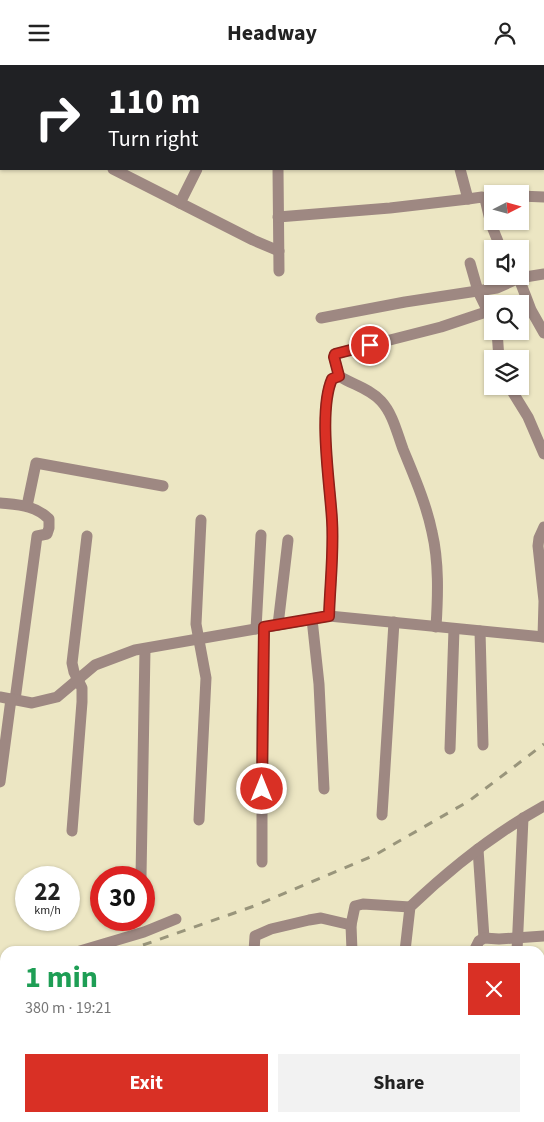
<!DOCTYPE html>
<meta charset="utf-8">
<style>
:root{--surface:#fff;--page:#f2f2f2;--text:#222;--muted:#767676;--accent:#d93025}
body{margin:0;font-family:"Source Sans 3",sans-serif;background:var(--page);color:var(--text);height:100vh;display:flex;flex-direction:column;font-size:19px;white-space:nowrap}
*{box-sizing:border-box;margin:0}
p{font-size:16px;color:var(--muted)}
.icon{flex:none;width:28px;height:28px;fill:none;stroke:currentColor;stroke-width:2;stroke-linecap:round;stroke-linejoin:round}
.map{position:relative;flex:1;overflow:hidden}
.panel{position:absolute;left:0px;top:881px;width:545px;height:176px;display:flex;flex-direction:column;background:var(--surface);border-radius:15px 15px 0 0;box-shadow:0 1px 4px #0004}
.panel>*{flex:none}
.banner{position:absolute;left:0px;top:0px;width:545px;height:105px;box-shadow:0 1px 4px #0004;background:#202124;color:#fff;overflow:hidden}
.needle{width:32px;rotate:84deg}
.buttons{position:absolute;left:484px;top:120px;display:grid;gap:10px}
.buttons a{display:grid;place-items:center;width:45px;height:45px;border-radius:0px;background:var(--surface);box-shadow:0 1px 4px #0004;font-size:25px}
.speed{position:absolute;left:15px;top:801px;display:flex;gap:10px;font-size:25px;font-weight:700;text-align:center}
.speed>*{display:grid;place-content:center;width:65px;height:65px;border-radius:50%;background:var(--surface);box-shadow:0 1px 4px #0004;line-height:1}
.speed small{font-size:12px;font-weight:400}
.speed .limit{border:8px solid #d22;background:#fff;color:#111}
.pin{position:absolute;display:grid;place-items:center;width:42px;height:42px;color:#fff;margin:-21px;border:2px solid #fff;border-radius:50%;box-shadow:0 1px 5px #0007}
.me{position:absolute;width:55px;margin:-28px;rotate:0deg;stroke-linejoin:round;filter:drop-shadow(0 0 4px #0008)}
.turn{display:flex;align-items:center;gap:18px;height:105px;padding:0 25px;font-size:22px}
.turn .icon{width:65px;height:65px;stroke-width:2.5}
.turn b{display:block;font-size:35px;line-height:42px}
.round{display:grid;place-items:center;flex:none;width:52px;height:52px;border-radius:0px;background:var(--page)}
.summary{display:flex;align-items:center;justify-content:space-between;height:85px;padding:0 25px}
h1{font-size:30px;font-weight:700;line-height:38px;color:#1e9e55}
.primary-button{display:flex;gap:10px;margin-top:auto;padding:10px 25px}
.primary-button a{flex:1;height:58px;border-radius:0px;background:var(--accent);color:#fff;font-size:20px;font-weight:700;line-height:58px;text-align:center}
.primary-button a+a{background:var(--page);color:var(--text)}
header{display:flex;justify-content:space-between;align-items:center;height:65px;padding:0 25px;background:var(--surface);font-size:22px;font-weight:700}
.map>svg:first-child{display:block}
.lines{fill:none;stroke-linecap:round;stroke-linejoin:round}
.minor{stroke:#9e8882;stroke-width:11}
.rail{stroke:#99957b;stroke-width:3;stroke-dasharray:9 9;stroke-linecap:butt}
.route-casing{stroke:#8d1f18;stroke-width:12}
.route{stroke:#d93025;stroke-width:9}
</style>
<header><svg class="icon" aria-label="menu" viewBox="0 0 24 24"><path d="M4 6h16M4 12h16M4 18h16"/></svg>Headway<svg class="icon" aria-label="person" viewBox="0 0 24 24"><circle cx="12" cy="8" r="4"/><path d="M4 21q1-7 8-7t8 7"/></svg></header>
<div class="map">
<svg width="544" height="1057" viewBox="0 0 544 1057">
<rect width="100%" height="100%" fill="#ece6c3"/>
<g class="lines">
<!-- minor -->
<g class="minor">
<path d="M29,0L31,1"/>
<path d="M126,0V1"/>
<path d="M149,0L150,1"/>
<path d="M441,1V0"/>
<path d="M0,43H1"/>
<path d="M113,104L253,175L279,186"/>
<path d="M278,104L279,206"/>
<path d="M520,131L544,132"/>
<path d="M468,134L482,132L485,134L491,159L501,184"/>
<path d="M180,138L197,104"/>
<path d="M278,152L390,143L468,134L460,104"/>
<path d="M470,198L478,226L492,255"/>
<path d="M518,211L531,245L544,268"/>
<path d="M321,253L405,237L497,223L519,213L544,209"/>
<path d="M497,266L499,294"/>
<path d="M509,321L528,352L544,389"/>
<path d="M0,438C19,440 35,440 49,454V463L47,469L37,471L15,635"/>
<path d="M27,441L36,398L163,421"/>
<path d="M329,551C330,519 334,487 332,455C330,419 318,346 332,314L339,311"/>
<path d="M312,554L319,619L324,724"/>
<path d="M278,560L288,475"/>
<path d="M436,562C438,530 439,497 432,467C426,438 414,411 403,384C397,368 393,349 381,336C369,323 353,320 339,311L334,292L335,289L441,262L489,246"/>
<path d="M256,564L261,470"/>
<path d="M480,566L483,680"/>
<path d="M543,572L544,536L538,481L539,473L544,462"/>
<path d="M0,632L32,638L57,632L95,600L135,585L329,551L544,572"/>
<path d="M450,684L454,564"/>
<path d="M0,717L11,634"/>
<path d="M382,750L394,557"/>
<path d="M199,755L206,613L196,559L201,455"/>
<path d="M72,766L82,637V623L74,607L72,598L87,471"/>
<path d="M478,784L484,873"/>
<path d="M262,797V651L264,562"/>
<path d="M141,812L145,584"/>
<path d="M80,886L144,867L176,854"/>
<path d="M254,886L255,871L271,864L309,855L321,853L351,860"/>
<path d="M352,886L351,860L355,841L363,839L410,842"/>
<path d="M405,886L410,842C450,804 495,768 544,741"/>
<path d="M474,886L479,876L484,873L499,874L544,871"/>
<path d="M517,886L523,753"/>
<path d="M0,914L5,912"/>
<path d="M294,1052L300,1053"/>
<path d="M24,1057L25,1052"/>
<path d="M84,1057L86,1054H89L106,1057"/>
<path d="M148,1057V1052"/>
<path d="M226,1057L227,1052"/>
<path d="M435,1057V1052"/>
<path d="M503,1057V1052"/>
</g>
<!-- rail -->
<g class="rail">
<path d="M126,886L257,840L375,790L469,736L544,679"/>
<path d="M0,930L5,928"/>
</g>
</g>
<g class="lines">
<defs>
<path id="route" d="M262,724L264,562L329,551C330,519 334,487 332,455C330,419 318,346 332,314L339,311L334,292L335,289L370,280"/>
</defs>
<!-- route casing -->
<use href="#route" class="route-casing"/>
<!-- route -->
<use href="#route" class="route"/>
</g>
</svg>
<div class="buttons">
<a><svg class="needle" viewBox="-14 -14 28 28"><path d="M0-13l5 13h-10z" fill="#e53935"/><path d="M0 13l5-13h-10z" fill="#767676"/></svg></a>
<a><svg class="icon" aria-label="sound" viewBox="0 0 24 24"><path d="M4 9h4l5-4v14l-5-4H4zM17 9q2 3 0 6"/></svg></a>
<a><svg class="icon" aria-label="search" viewBox="0 0 24 24"><circle cx="10" cy="10" r="6"/><path d="M15 15l6 6"/></svg></a>
<a><svg class="icon" aria-label="layers" viewBox="0 0 24 24"><path d="M12 4l9 5-9 5-9-5zM3 14l9 5 9-5"/></svg></a>
</div>
<div class="speed"><div>22<small>km/h</small></div><div class="limit">30</div></div>
<div class="pin" style="left:370px;top:280px;background:#d93025"><svg class="icon" aria-label="arrive" viewBox="0 0 24 24"><path d="M6 21V4h12l-3 4 3 4H6"/></svg></div>
<svg class="me" style="left:262px;top:724px" viewBox="-20 -20 40 40"><circle r="17" fill="#d93025" stroke="#fff" stroke-width="3"/><path d="M0-11L8 9 0 5-8 9z" fill="#fff"/></svg>
<div class="banner">
<div class="turn"><svg class="icon" aria-label="right" viewBox="0 0 24 24"><path d="M7 20v-9h11M14 6l5 5-5 5"/></svg><div><b>110 m</b>Turn right</div></div>
</div>
<section class="panel">
<div class="summary"><div><h1>1 min</h1><p>380 m · 19:21</p></div><a class="round" style="background:#d93025;color:#fff"><svg class="icon" aria-label="close" viewBox="0 0 24 24"><path d="M6 6l12 12M18 6L6 18"/></svg></a></div>
<div class="primary-button"><a>Exit</a><a>Share</a></div>
</section>
</div>
